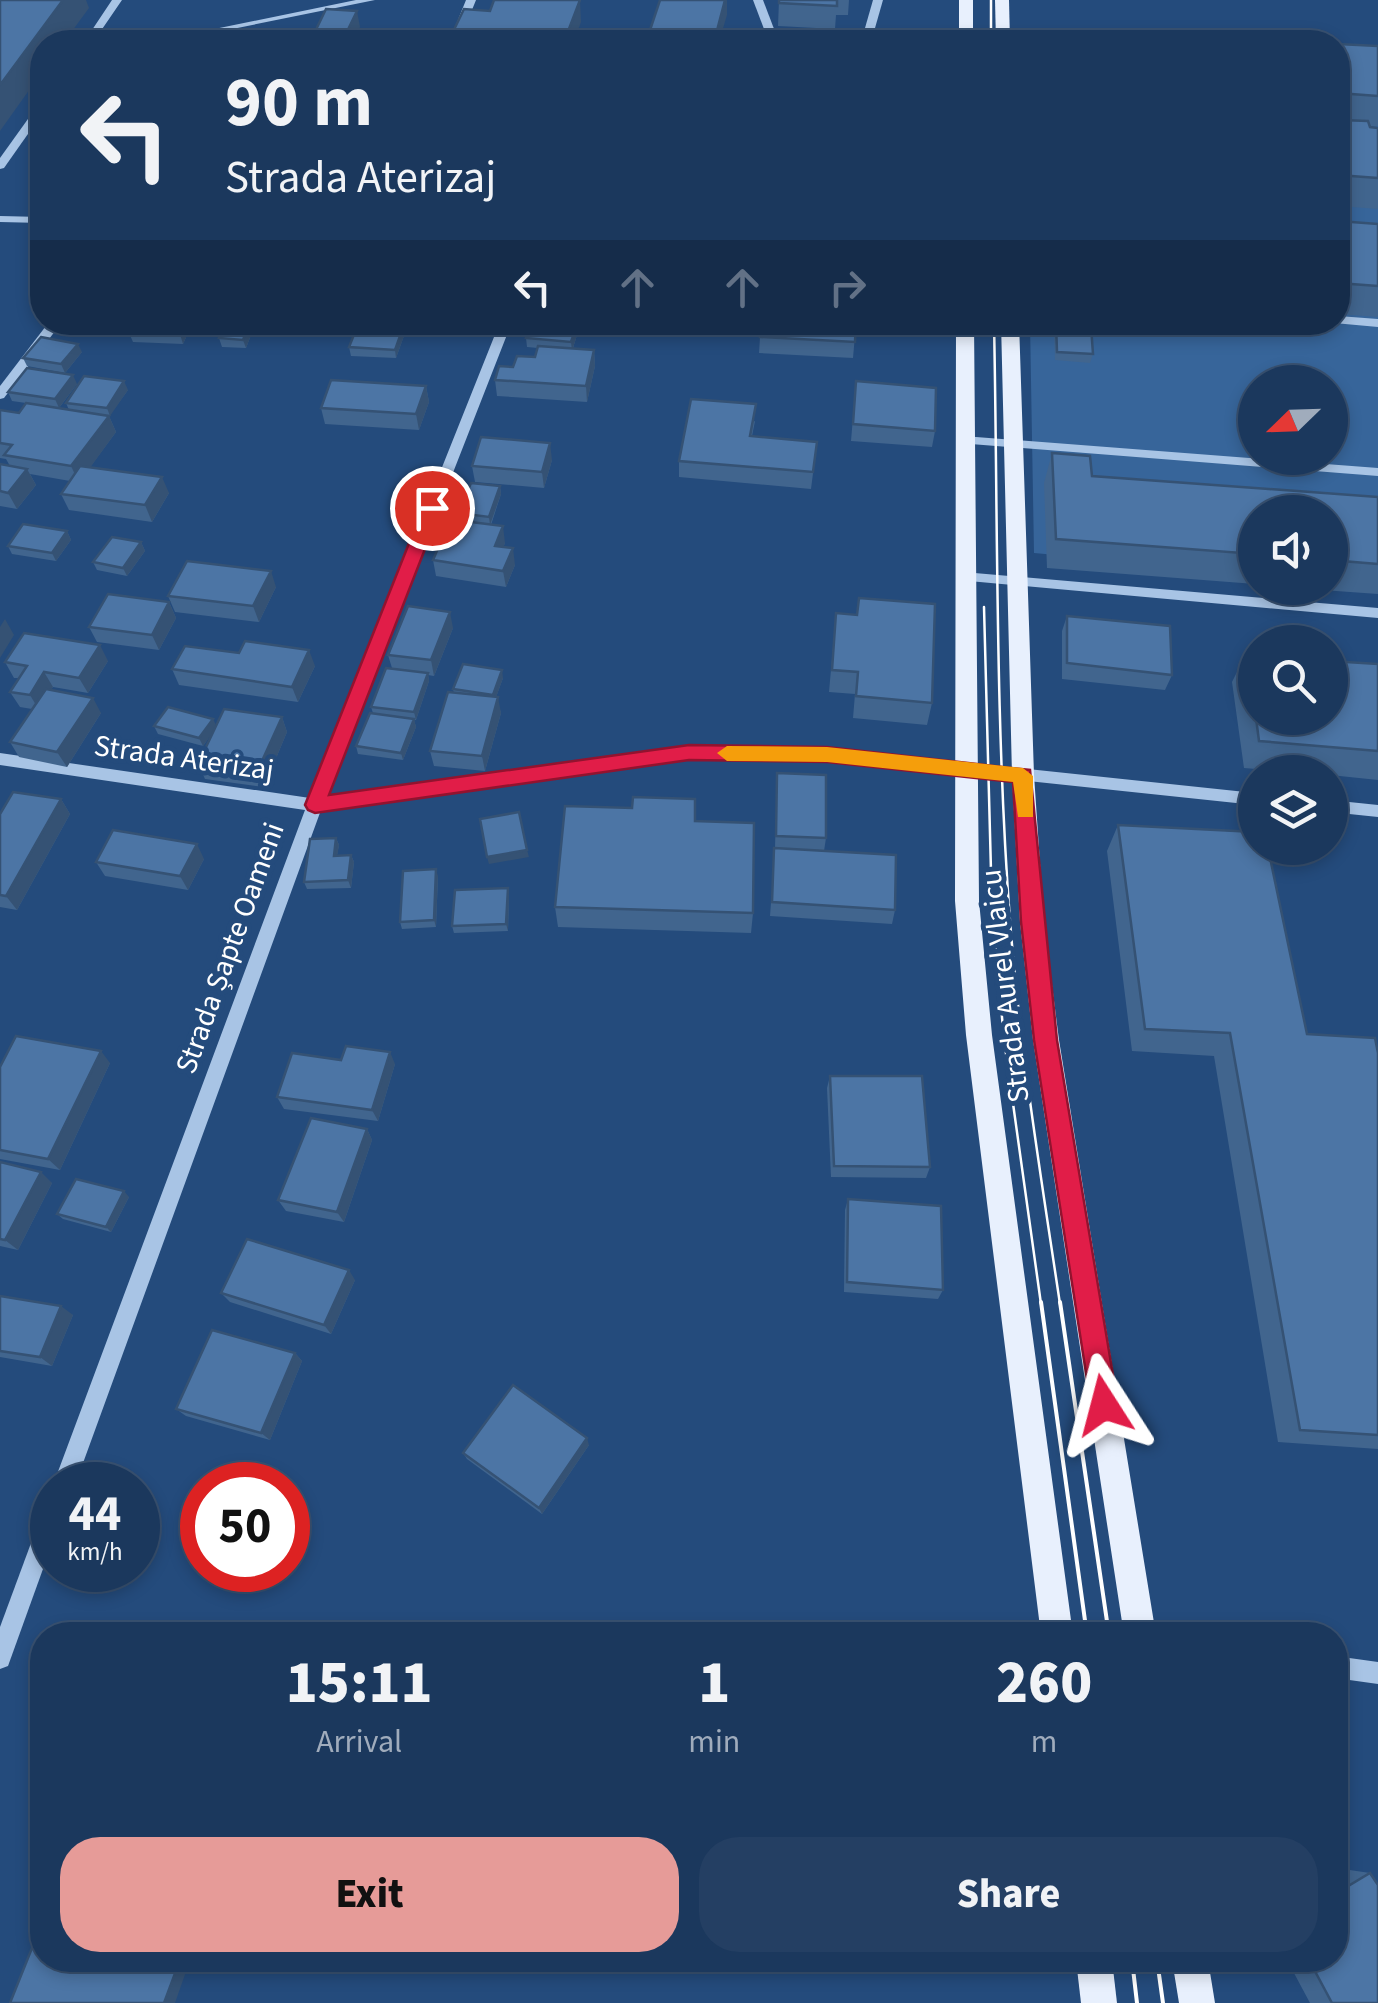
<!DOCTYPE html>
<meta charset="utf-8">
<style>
:root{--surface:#1b385d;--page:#243f63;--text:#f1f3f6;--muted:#a0acbc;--line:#395272;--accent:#e69b98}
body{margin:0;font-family:"Source Sans 3",sans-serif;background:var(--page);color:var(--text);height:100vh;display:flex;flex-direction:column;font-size:38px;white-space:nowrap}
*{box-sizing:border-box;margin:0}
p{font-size:32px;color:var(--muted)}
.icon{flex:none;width:55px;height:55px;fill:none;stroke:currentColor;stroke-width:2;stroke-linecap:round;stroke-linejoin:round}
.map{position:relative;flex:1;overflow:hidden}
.drawer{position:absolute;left:30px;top:1622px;width:1318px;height:350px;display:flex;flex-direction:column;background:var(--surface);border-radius:40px;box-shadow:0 5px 15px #0003,0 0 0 2px var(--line)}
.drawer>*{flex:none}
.top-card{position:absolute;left:30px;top:30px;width:1320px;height:305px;border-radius:40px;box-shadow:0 5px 15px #0003,0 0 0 2px var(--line);background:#1b385d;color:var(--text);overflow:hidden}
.needle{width:65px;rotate:247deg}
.controls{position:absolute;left:1238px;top:365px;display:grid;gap:20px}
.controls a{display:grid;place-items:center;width:110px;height:110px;border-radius:50%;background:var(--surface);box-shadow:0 5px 15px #0003,0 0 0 2px var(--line);font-size:50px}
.speed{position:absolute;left:30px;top:1462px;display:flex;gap:20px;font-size:50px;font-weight:700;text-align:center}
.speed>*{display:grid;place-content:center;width:130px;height:130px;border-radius:50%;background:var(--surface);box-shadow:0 5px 15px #0003,0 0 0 2px var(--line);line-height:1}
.speed small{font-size:25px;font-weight:400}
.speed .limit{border:15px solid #d22;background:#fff;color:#111}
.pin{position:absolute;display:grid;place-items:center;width:85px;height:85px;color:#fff;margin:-42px;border:5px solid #fff;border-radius:50%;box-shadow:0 2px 10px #0007}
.me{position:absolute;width:110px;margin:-55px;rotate:351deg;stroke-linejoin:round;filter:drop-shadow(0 0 8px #0008)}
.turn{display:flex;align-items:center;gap:35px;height:210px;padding:0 30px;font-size:45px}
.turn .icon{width:130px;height:130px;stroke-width:2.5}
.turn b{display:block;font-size:70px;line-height:85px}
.lanes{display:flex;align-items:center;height:95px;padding:0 30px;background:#0003;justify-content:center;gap:50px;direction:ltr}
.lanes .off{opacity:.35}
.eta{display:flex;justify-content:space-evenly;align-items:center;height:170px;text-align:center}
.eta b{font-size:60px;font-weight:800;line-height:70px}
.primary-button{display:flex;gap:20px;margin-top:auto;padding:20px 30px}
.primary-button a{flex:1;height:115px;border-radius:40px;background:var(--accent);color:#111;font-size:40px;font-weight:800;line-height:115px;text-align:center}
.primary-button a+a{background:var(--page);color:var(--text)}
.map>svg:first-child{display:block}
.green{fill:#37659a;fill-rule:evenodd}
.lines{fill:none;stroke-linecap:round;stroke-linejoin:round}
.minor{fill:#a8c4e5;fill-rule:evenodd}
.major{fill:#e8f0fd;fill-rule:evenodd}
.tram-far1{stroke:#fff;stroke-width:2.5}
.tram{stroke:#fff;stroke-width:4}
.wall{fill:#41658e}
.shaded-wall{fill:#355274}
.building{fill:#4c75a5;stroke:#355274;stroke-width:2.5}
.route{fill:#e11d48;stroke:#92132f;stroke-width:2.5}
.slow{fill:#f59e0b}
.labels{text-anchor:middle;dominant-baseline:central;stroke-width:10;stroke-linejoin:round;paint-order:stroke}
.street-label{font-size:30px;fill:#fff;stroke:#244b7c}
</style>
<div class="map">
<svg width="1378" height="2003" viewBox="0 0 1378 2003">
<rect width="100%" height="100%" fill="#244b7c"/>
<!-- green -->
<path class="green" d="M1338,68L1378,70V584L1330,512H1255V573L1034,553L1030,323L1338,322ZM1255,382H1330V458H1255Z"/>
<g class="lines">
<!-- minor -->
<g class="minor">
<path d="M112,0H122L96,38L121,39L126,42H84Z"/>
<path d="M356,0H375L168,42H151Z"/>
<path d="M466,0H476L459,42H449Z"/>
<path d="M753,0H763L779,42H769Z"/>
<path d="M873,0H883L871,42H861Z"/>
<path d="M42,104V114L4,168L0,169V158L38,105Z"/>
<path d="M0,216L42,217V223L0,222Z"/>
<path d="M1338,316L1378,319V327L1334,323L1338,322Z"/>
<path d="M49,322H62L4,398L0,399V386Z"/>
<path d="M500,322H512L326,797L689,747L827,748L1255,793V805L827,760L689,759L321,810L75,1485H53L305,810L0,765V753L310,798Z"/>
<path d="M963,436L1378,468V476L958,443L957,440Z"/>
<path d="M963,572L1378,608V618L958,580L956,577Z"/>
<path d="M1330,800L1378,805V817L1330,812Z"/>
<path d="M52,1505V1544L8,1666L0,1669V1627L44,1508Z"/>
<path d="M1335,1656L1378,1662V1684L1335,1678Z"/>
</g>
<!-- major -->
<g class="major">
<rect x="959" y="0" width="14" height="42"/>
<path d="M995,0H1009L1010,42H996Z"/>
<path d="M956,322H974L979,901L992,1035L1073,1635H1041L966,1035L955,901Z"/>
<path d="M1001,322H1019L1034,775L1044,922L1059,1040L1156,1635H1124L1033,1040L1020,922L1012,775Z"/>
<path d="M1076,1960H1112L1117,2003H1081Z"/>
<path d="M1172,1960H1208L1215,2003H1179Z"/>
</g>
<!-- tram-far1 -->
<g class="tram-far1">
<path d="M991,0V42"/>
<path d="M994,322C998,521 995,722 1010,921C1020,1049 1041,1177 1060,1304"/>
<path d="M984,607L992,909L1004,1039L1041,1304"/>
</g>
<!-- tram -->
<g class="tram">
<path d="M1041,1302L1087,1635"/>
<path d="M1060,1302L1109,1635"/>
<path d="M1132,1960L1137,2003"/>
<path d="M1157,1960L1163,2003"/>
</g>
</g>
<!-- wall -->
<g class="wall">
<path d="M779,0H849L848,15H836L835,29L778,26Z"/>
<path d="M1338,44L1378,46V126H1369L1378,128V209L1338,206Z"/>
<path d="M1338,221L1378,224V317L1338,314Z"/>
<path d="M193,322L183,344L133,342L126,326Z"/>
<path d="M212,322H256L246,348L222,347L219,338L224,326L213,325Z"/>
<path d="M532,322H581L573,348L594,350L595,366L587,402L497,396L495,380L513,367L535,357L538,348L527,347L526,338Z"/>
<path d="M761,322H931L930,329L856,324L853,358L759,353Z"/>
<path d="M1056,323L1093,354L1090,363L1055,360L1054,332Z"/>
<path d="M404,325L405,333L396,358L351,356L349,347Z"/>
<path d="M82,352L65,373L27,366L23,358Z"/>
<path d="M856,381L935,431L932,447L851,441Z"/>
<path d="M77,384L59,408L69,410L66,403L128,390L109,416L116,432L90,467L169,493L152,522L69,510L61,494L70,481L30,474L36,485L17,509L0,506V464L10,466L6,459L0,458V410L19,413L26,403L12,401L8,392Z"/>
<path d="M426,386L429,402L419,430L325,424L321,408Z"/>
<path d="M755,421L752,436L817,442L811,489L679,477V461Z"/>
<path d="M1052,453L1092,476L1378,497V594L1294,588H1330V512H1255V584L1047,568L1044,483Z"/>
<path d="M552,460L544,488L475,482L472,466Z"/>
<path d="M500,486L501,494L491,525L505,543L503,547L515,565L506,587L436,576L433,560L457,534L463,522H460L458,513Z"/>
<path d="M67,531L71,540L56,561L12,554L8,546Z"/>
<path d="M141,542L145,551L127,576L97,570L93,562Z"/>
<path d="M276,587L259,622L175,612L168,596Z"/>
<path d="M169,602L176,618L159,650L97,642L89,627Z"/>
<path d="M836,613L932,703L927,725L853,718L855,694L829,692Z"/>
<path d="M1067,616L1172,675L1165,690L1062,679V631Z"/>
<path d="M453,628L434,676L428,675L429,681L416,720H414L416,727L403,760L358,754L356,746L373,713L371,707L392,668L388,655Z"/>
<path d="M1246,654L1378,664V780L1330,775V772H1296L1244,768L1232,682Z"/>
<path d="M108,661L88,693L53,687L51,690L101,713L67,767L19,757L10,742L32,709L20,707L10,692L19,678H14L5,662Z"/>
<path d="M315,666L298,702L179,685L172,669Z"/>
<path d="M503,678L496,697L501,713L485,771L434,766L430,751L454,693L453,689Z"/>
<path d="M282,717L287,732L264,787L205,779L198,764L212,733L203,746L158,734L154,726L216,725Z"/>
<path d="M777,773L826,838L824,851L895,910L892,924L770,916L775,848Z"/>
<path d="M61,799L70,814L17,910L0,907V814Z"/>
<path d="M695,821L753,913L751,933L558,927L555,907Z"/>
<path d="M1118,825L1307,1034L1378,1053V1449L1278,1442L1214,1056L1132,1051L1107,851Z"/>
<path d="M336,838L339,845L337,855H351L354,862L351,888L307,889L304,882Z"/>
<path d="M204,859L188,890L105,876L96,862Z"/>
<path d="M438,876L436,927L402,929L400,922Z"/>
<path d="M508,888L509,895L508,931L454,933L452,926Z"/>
<path d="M341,1060L395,1064L378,1121L284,1109L277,1097Z"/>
<path d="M110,1063L60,1170L0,1159V1067Z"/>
<path d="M830,1076L930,1167L926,1178L831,1177L827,1088Z"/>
<path d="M367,1129L372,1140L344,1222L286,1211L278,1200Z"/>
<path d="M0,1162L52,1183L18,1250L0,1246Z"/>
<path d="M129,1197L111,1232L63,1219L57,1214Z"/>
<path d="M848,1199L943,1290L938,1299L844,1292L845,1210Z"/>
<path d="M355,1280L331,1334L230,1302L221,1293Z"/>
<path d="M0,1296L73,1315L52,1366L0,1357Z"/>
<path d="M295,1353L302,1361L270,1440L186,1416L176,1409Z"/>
<path d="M589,1445L542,1514L467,1459L463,1453Z"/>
<path d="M1343,1869L1370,1873L1378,2003H1310L1287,1960H1335V1874Z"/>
</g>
<!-- shaded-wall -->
<g class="shaded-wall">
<path d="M63,0H86L89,8L64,42H42V72L0,131V85Z"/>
<path d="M580,0L581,22L574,42H564Z"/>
<path d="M725,0H727V15L719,42H714Z"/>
<path d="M357,11L360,27L352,42H342Z"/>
<path d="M180,322H193L183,344L178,328Z"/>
<path d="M250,322H256L246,348L243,340Z"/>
<path d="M578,322H581L572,351L571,342Z"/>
<path d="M404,325L405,333L396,358L395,350Z"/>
<path d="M78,344L82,352L65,373L61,364Z"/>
<path d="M594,350L595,366L587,402L586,386Z"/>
<path d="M73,375L77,384L59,408L55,399Z"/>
<path d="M124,381L128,390L110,416L107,408Z"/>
<path d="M426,386L429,402L419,430L416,414Z"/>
<path d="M109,416L116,432L79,483L71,466Z"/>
<path d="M550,443L552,460L544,488L542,472Z"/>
<path d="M27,469L36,485L17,509L8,493Z"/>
<path d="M162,477L169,493L152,522L145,505Z"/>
<path d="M500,486L501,494L490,525L489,517Z"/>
<path d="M503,526L505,543L498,562L495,546Z"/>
<path d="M67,531L71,540L56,561L52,553Z"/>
<path d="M141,542L145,551L127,576L123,568Z"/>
<path d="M513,548L515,565L506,587L503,571Z"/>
<path d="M271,571L276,587L259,622L253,606Z"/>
<path d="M169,602L176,618L159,650L152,635Z"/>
<path d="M450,612L453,628L434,676L431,660Z"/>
<path d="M5,619L14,635L0,658V627Z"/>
<path d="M100,645L108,661L88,693L79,678Z"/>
<path d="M309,650L315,666L298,702L292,687Z"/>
<path d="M502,670L503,678L494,703L493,695Z"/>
<path d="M44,672L53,687L39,710L30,695Z"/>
<path d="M428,673L429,681L416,720L414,712Z"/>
<path d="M498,697L501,713L485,771L482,756Z"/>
<path d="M93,698L101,713L67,767L57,752Z"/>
<path d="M282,717L287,732L264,787L257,772Z"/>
<path d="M213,719L217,727L203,746L199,738Z"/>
<path d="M414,719L416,727L403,760L401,753Z"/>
<path d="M61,799L70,814L17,910L6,896Z"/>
<path d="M336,838L339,845L336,863L334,856Z"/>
<path d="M197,844L204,859L188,890L180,876Z"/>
<path d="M527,850L529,857L489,864L487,857Z"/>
<path d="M351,855L354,862L351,888L348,880Z"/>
<path d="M436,869L438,876L436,927L434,920Z"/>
<path d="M508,888L509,895L508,931L506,924Z"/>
<path d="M101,1051L110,1063L60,1170L48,1159Z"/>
<path d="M390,1052L395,1064L378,1121L372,1110Z"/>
<path d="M367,1129L372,1140L344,1222L337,1212Z"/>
<path d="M41,1172L52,1183L18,1250L5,1240Z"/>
<path d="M124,1191L129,1197L111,1232L106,1227Z"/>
<path d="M349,1270L355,1280L331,1334L324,1325Z"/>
<path d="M61,1306L73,1315L52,1366L40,1357Z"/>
<path d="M295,1353L302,1361L270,1440L261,1433Z"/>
<path d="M587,1438L589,1445L542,1514L539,1508Z"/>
<path d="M180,1960H190L175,2003H164Z"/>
</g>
<!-- building -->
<g class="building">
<path d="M0,0H63L0,85Z"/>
<path d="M494,0H580L564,42H448L464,9L490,11Z"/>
<path d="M660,0H725L714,42H646Z"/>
<path d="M779,0H837V6L779,3Z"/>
<path d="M326,9L357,11L342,42H310Z"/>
<path d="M1130,31L1315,42H1131Z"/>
<path d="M1338,44L1378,46V96L1338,93Z"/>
<path d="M1340,120L1368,121L1370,127L1378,128V178L1338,175V126H1342Z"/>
<path d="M1338,221L1378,224V286L1338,283Z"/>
<path d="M128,322H180L178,328L126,326Z"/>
<path d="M226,322H250L243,340L219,338Z"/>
<path d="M359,322L404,325L395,350L349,347Z"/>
<path d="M532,322H578L571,342L526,338Z"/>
<path d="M761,322H856L855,342L760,337Z"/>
<path d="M1056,323L1091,326L1093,354L1057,352Z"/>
<path d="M41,337L78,344L61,364L23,358Z"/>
<path d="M538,346L594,350L586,386L495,380L499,366L513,367L517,356L535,357Z"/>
<path d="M27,368L73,375L55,399L8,392Z"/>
<path d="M84,376L124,381L107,408L66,403Z"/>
<path d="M331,380L426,386L416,414L321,408Z"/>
<path d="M856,381L936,388L935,431L853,424Z"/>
<path d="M691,399L756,404L750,436L817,442L813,472L679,461Z"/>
<path d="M26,403L109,416L71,466L4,455L12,445L0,443V410L19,413Z"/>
<path d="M481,437L550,443L542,472L472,466Z"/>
<path d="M1052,453L1090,456L1092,476L1378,497V564L1330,560V512H1255V554L1056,539Z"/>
<path d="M0,464L27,469L8,493L0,491Z"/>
<path d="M80,466L162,477L145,505L61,494Z"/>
<path d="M471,483L500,486L489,517L458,513Z"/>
<path d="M463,521L503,526L495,546L513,548L503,571L433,560L445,532L457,534Z"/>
<path d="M23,524L67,531L52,553L8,546Z"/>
<path d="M112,537L141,542L123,568L93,562Z"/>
<path d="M187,561L271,571L253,606L168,596Z"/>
<path d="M108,594L169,602L152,635L89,627Z"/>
<path d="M859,598L935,604L932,703L856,696L858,672L832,670L836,613L857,615Z"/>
<path d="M408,606L450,612L431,660L388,655Z"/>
<path d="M1067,616L1170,626L1172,675L1067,663Z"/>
<path d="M24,633L100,645L79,678L44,672L30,695L10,692L27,666L5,662Z"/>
<path d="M245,641L309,650L292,687L172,669L185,646L239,653Z"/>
<path d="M1246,654H1255V714Z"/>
<path d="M1330,661L1378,664V751L1259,741L1256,718H1330Z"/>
<path d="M463,664L502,670L493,695L453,689Z"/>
<path d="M386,668L428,673L414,712L371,707Z"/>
<path d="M46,689L93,698L57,752L10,742Z"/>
<path d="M448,692L498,697L482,756L430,751Z"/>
<path d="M168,707L213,719L199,738L154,726Z"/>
<path d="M224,709L282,717L257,772L198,764Z"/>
<path d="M370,713L414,719L401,753L356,746Z"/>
<path d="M777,773L826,775V838L776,836Z"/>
<path d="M13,792L61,799L6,896L0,895V814Z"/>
<path d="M633,797L695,799V821L754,823L753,913L555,907L565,806L632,808Z"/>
<path d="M519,812L527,850L487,857L480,819Z"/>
<path d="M1118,825L1255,832V848H1268L1307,1034L1375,1038L1378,1053V1435L1300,1430L1230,1033L1145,1029Z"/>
<path d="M113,830L197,844L180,876L96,862Z"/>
<path d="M336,838L334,856L351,855L348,880L304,882L310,839Z"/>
<path d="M774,848L896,855L895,910L772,902Z"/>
<path d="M436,869L434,920L400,922L403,871Z"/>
<path d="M508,888L506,924L452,926L455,890Z"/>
<path d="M16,1036L101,1051L48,1159L0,1150V1067Z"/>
<path d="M346,1046L390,1052L372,1110L277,1097L292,1053L341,1060Z"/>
<path d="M830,1076H922L930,1167L834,1166Z"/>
<path d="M311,1118L367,1129L337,1212L278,1200Z"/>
<path d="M0,1162L41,1172L5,1240L0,1239Z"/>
<path d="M76,1179L124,1191L106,1227L57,1214Z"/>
<path d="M848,1199L941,1206L943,1290L847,1282Z"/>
<path d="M247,1239L349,1270L324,1325L221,1293Z"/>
<path d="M0,1296L61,1306L40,1357L0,1351Z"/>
<path d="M212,1330L295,1353L261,1433L176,1409Z"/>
<path d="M513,1385L587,1438L539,1508L463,1453Z"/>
<path d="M1370,1873L1378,1885V2003H1332L1309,1960H1335V1894Z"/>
<path d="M42,1923V1960H180L164,2003H10Z"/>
</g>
<!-- route -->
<path class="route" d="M432,502L441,508L329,795L689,745L827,747L1030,770L1057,1040L1118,1405L1114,1415L1104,1418L1095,1415L1091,1405L1034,1040L1021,922L1013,782L827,762L689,760L315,813L308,810L305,805L423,508Z"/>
<!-- slow -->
<path class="slow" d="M727,746L827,747L1023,768L1033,776V817H1018L1013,782L827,762L727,761L717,753Z"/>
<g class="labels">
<!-- street labels -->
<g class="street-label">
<text transform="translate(184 758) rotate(8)">Strada Aterizaj</text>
<text transform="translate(230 948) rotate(-70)">Strada Șapte Oameni</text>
<text transform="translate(1005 986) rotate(-97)">Strada Aurel Vlaicu</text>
</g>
</g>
</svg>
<div class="controls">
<a><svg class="needle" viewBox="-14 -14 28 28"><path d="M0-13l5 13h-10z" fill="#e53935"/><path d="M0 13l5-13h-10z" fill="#a0acbc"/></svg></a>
<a><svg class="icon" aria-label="sound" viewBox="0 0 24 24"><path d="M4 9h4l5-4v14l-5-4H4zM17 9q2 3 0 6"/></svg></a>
<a><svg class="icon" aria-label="search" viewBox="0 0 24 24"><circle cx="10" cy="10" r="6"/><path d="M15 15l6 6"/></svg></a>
<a><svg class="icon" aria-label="layers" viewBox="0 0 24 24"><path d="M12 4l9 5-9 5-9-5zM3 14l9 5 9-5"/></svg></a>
</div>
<div class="speed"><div>44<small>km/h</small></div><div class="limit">50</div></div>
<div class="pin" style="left:432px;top:508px;background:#d93025"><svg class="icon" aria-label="arrive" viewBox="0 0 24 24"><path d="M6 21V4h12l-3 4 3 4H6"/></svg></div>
<svg class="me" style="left:1104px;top:1405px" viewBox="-20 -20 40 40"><path d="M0-17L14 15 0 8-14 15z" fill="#e11d48" stroke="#fff" stroke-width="4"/></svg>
<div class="top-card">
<div class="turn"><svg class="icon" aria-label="left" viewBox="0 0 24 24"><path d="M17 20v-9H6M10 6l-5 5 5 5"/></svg><div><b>90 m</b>Strada Aterizaj</div></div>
<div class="lanes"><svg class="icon" aria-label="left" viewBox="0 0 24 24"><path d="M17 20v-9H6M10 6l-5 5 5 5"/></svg><svg class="icon off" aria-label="ahead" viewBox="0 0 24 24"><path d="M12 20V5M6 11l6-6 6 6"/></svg><svg class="icon off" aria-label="ahead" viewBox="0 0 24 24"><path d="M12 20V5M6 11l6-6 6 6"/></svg><svg class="icon off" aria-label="right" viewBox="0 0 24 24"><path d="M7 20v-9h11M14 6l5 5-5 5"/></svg></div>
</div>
<section class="drawer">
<div class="eta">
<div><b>15:11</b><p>Arrival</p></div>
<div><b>1</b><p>min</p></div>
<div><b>260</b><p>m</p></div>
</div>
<div class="primary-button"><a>Exit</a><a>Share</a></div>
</section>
</div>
